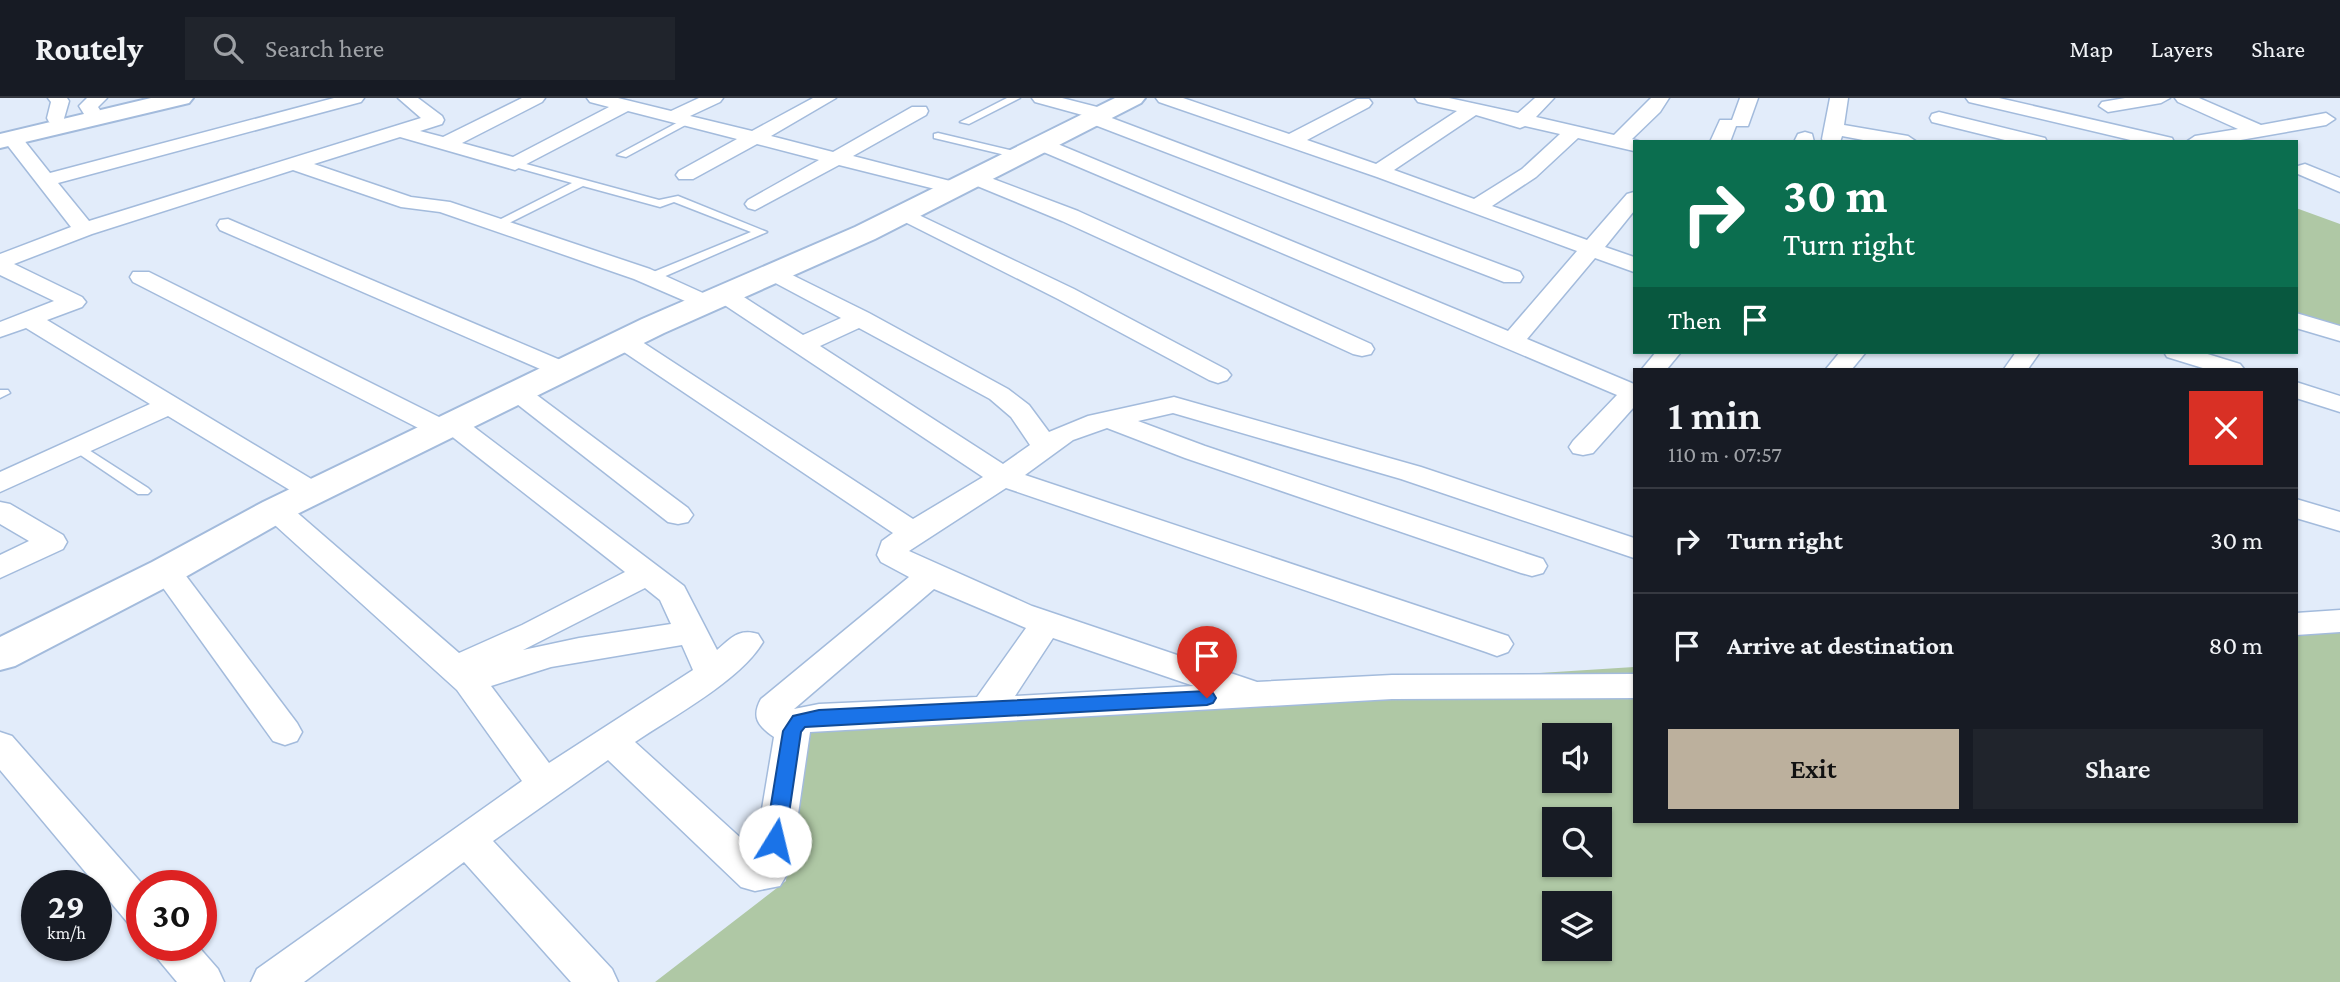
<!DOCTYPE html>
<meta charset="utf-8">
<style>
:root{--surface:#171b24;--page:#20242c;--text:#f1f3f6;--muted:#9ea1a6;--line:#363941;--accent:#bcb09d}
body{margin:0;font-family:"Crimson Pro",serif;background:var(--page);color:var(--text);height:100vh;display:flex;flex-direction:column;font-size:26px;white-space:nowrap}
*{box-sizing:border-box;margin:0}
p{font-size:23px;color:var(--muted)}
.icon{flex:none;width:38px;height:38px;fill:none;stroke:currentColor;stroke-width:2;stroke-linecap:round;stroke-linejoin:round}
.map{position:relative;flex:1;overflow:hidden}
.drawer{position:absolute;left:1633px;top:270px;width:665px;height:455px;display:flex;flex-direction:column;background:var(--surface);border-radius:0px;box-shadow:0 2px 5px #0004}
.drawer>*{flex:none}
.hud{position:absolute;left:1633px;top:42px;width:665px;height:214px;border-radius:0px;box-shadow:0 2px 5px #0004;background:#0b6e4f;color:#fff;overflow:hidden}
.tools{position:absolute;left:1542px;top:625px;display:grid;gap:14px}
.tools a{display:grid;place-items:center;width:70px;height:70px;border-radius:0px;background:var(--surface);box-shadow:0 2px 5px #0004;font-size:35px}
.speed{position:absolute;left:21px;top:772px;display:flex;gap:14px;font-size:35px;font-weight:700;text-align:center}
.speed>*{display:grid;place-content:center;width:91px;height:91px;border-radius:50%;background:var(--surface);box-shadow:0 2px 5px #0004;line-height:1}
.speed small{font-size:18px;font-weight:400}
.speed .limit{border:10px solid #d22;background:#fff;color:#111}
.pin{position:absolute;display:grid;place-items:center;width:60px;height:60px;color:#fff;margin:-72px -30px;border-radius:50% 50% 50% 0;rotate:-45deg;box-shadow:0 0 7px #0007}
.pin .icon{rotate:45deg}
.me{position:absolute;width:77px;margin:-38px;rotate:9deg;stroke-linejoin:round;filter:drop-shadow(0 0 5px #0008)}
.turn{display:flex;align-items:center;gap:24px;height:147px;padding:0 35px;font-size:32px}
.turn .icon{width:91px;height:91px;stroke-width:2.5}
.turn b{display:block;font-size:49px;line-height:60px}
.then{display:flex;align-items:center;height:66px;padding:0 35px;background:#0003;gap:14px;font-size:26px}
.round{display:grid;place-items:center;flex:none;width:74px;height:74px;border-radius:0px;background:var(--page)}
.overview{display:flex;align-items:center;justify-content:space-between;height:119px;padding:0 35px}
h1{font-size:42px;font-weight:600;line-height:52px}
.primary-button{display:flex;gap:14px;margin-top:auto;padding:14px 35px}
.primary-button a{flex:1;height:80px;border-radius:0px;background:var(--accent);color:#111;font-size:28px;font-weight:600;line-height:80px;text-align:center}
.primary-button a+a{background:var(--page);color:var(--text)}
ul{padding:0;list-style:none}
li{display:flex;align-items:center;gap:21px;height:105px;padding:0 35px;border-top:2px solid var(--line)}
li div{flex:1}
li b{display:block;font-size:26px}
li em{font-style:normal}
header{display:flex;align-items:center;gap:42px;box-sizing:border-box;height:98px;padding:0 35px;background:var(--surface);border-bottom:2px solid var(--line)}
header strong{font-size:33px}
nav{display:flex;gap:38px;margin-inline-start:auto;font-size:24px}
.search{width:490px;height:63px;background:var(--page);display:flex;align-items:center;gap:18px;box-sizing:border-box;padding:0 24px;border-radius:0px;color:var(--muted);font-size:26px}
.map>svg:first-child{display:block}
.green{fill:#afc8a5;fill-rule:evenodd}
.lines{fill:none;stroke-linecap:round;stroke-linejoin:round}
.lane-casing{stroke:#a3bbdc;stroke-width:3}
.street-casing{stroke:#a3bbdc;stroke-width:3}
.secondary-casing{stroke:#a3bbdc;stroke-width:4}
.primary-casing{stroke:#a3bbdc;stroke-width:4}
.lane{fill:#fff;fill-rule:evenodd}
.street{fill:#fff;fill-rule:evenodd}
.secondary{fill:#fff;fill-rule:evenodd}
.primary{fill:#fff;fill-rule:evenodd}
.route{fill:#1a73e8;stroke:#114b97;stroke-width:2}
</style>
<header>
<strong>Routely</strong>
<div class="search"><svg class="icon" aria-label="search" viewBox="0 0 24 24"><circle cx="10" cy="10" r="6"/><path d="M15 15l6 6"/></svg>Search here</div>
<nav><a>Map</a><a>Layers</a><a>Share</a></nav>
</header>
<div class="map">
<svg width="2340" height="884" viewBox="0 0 2340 884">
<rect width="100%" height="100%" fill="#e2ecfa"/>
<!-- green -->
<g class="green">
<path d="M2296,110L2340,126V236L2296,222Z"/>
<path d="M2340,523V884H655L786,783L799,623L1634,569V723H2296V526ZM1554,637H1600V682H1554ZM1554,721H1600V766H1554ZM1554,805H1600V850H1554Z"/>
</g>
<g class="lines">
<defs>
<g id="lane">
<path d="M1007,0H1020L969,26L960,24Z"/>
<path d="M684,21L693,23L626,59L617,57Z"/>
<path d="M938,35L1022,55L1023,57L1018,60L934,40V36Z"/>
<path d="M515,63L659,102L678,98L767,134L654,183H646V177L751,134L674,104L660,109L583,88L501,129H493V125L572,85L511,68V64Z"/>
<path d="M0,292H8L10,295L0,300Z"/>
<path d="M78,345L148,390L151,393L148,396H138L73,352L71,349L73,346Z"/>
</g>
<g id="street">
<path d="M48,0H67L69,3L63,24H49L47,20L51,4Z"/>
<path d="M87,0H107L98,9L100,12L98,16H84L79,8Z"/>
<path d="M334,0H364L361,4L58,85L89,123L421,20L398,0H418L442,18L444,22L442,26L420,33L443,39L522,0H545L542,4L462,45L513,59L609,9L590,4L587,0H618L671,13L699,0H723L720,4L690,18L752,33L813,0H836L771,38L833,54L912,9H926L928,13L926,17L853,58L958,85L961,89L958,93L951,95L839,67L755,112L748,110L745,106L748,102L819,62L757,46L693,81H679L676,77L679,73L737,41L628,13L515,72L400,39L314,66L411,99L450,104L650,171L714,200L718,205L714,210L706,212L634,181L440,114L401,109L293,72L92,136L14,166L82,199L86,204L82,209L47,222L323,388L327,394L323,400L313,403L303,400L168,318L0,394V374L150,306L26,230L0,239V224L54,203L0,177V156L71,129L5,44L2,40L5,36H19L50,75Z"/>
<path d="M1032,0H1062L1109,12L1111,16L1109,19L1520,174L1523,179L1520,184H1504L1087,24L1086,18L1035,4Z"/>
<path d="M1156,0H1183L1289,36L1357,1H1369L1372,5L1369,9L1307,42L1376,66L1457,13L1418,4L1415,0H1449L1518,15L1535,0H1554L1536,19L1614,37L1651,0H1669L1660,14L1632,41L1641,44H1634V53L1578,40L1536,79L1492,108L1587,142L1627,96L1634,94V113L1605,149L1634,159V174L1595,160L1527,241L1634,286V309L1593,355L1583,357L1573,355L1569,349L1573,343L1617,297L1034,50L1031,46L1034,42H1048L1508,233L1577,153L1377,79L1159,4ZM1476,17L1520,30L1525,28L1560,36L1522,71L1474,101L1394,72Z"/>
<path d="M1740,0H1758L1748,28H1736L1730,44H1710L1720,22H1732Z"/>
<path d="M1830,0H1848L1844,27L1908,38L1917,44H1874L1842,38L1840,44H1824L1822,41Z"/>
<path d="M1966,0H1999L2172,40L2174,44H2139L1969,4Z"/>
<path d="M2125,0H2170L2161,5L2108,14L2099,8L2102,4Z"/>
<path d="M2175,0H2199L2261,27L2326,15L2335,21L2326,27L2229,44H2186L2195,38L2238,31L2178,4Z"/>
<path d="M1939,14L2045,40L2047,44H2013L1932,24L1930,20L1932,16Z"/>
<path d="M1805,34L1812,36L1814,44H1794L1798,36Z"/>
<path d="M2305,66L2340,80V94L2298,76V68Z"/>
<path d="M972,73L1078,113L1371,246L1374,251L1371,256L1362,258L1353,256L1062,123L965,83L962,79L965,75Z"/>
<path d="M902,109L1074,191L1227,272L1231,277L1227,282L1218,285L1209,282L1058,201L895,119L891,115L895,111Z"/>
<path d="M228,121L572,267L576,272L572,277L563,280L554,277L220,132L217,127L220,122Z"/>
<path d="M774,168L869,215L1008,291L1029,307L1049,334L1088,318L1174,299L1421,369L1634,440V460L1401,381L1173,315L1138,323L1205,348L1543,461L1547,468L1543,475L1532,478L1521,475L1185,360L1107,330L1073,342L1025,377L1508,538L1513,546L1508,554L1497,558L1486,554L1006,390L909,453L1032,508L1257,584L1392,577L1634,576V600L1392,601L810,634L790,771L780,788L755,793L741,789L608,662L493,743L612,871L618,884H571L464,764L304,884H251L257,871L522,683L457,592L266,419L262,412L266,405L276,403L286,405L459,555L522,527L625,474L450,337L441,339L432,337L133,184L130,179L133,174H149L443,321L453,318L462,320L684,488L717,552C731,540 739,530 758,536L763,544C741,582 672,619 635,644L755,753L774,639C758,628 751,619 761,601L909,479L881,464L877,457L882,443L893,435L615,248L612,243L615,238L624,236L633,238L913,421L983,379L717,202L713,197L717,192H733L803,237L841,220L766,180L763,175L766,170ZM859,230L990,301L1011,319L1030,347L1003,366L820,248ZM645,490L660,502L671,526L579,540L523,552ZM934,491L1026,530L977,599L819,606L794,611ZM1053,540L1194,588L1015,598ZM682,547L693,572L549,665L491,588L551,569Z"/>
<path d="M2296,215L2340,228V243L2296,230Z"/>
<path d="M1656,254H1681L1667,271H1642Z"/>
<path d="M1840,254H1866L1852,271H1826Z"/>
<path d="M2016,254H2040L2028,271H2004Z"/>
<path d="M2164,254H2201L2240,266L2244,271H2206L2167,259Z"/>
<path d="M2296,284L2340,298V314L2296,300Z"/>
<path d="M517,286L526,289L688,410L693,417L688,424L678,426L668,424L508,299L504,294L508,289Z"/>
<path d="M2296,401L2340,414V433L2296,420Z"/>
<path d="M0,404L10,406L63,437L67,444L63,451L0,480V457L29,443L0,426Z"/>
<path d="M166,463L177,466L297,625L302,634L297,643L285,647L273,643L151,473L155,466Z"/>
<path d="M2340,512V534L2296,537V515Z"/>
<path d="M0,634L12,638L144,788H142V830L128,825L0,672Z"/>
<path d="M151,847H197L218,871L224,884H177L157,860Z"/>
</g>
<path id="secondary" d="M1115,0H1145L1141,5L875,141L664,235L289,420L180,482L15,568L0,572V539L152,464L263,404L642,221L855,129Z"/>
<path id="primary" d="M151,0H193L189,5L0,50V36Z"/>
</defs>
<!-- lane casing -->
<use href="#lane" class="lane-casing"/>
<!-- street casing -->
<use href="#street" class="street-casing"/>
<!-- secondary casing -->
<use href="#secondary" class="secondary-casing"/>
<!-- primary casing -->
<use href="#primary" class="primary-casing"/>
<!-- lane -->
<use href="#lane" class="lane"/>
<!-- street -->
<use href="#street" class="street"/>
<!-- secondary -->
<use href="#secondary" class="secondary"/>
<!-- primary -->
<use href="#primary" class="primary"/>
</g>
<!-- route -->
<path class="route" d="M1207,593L1213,595L1216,600L1213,605L1207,607L805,629L801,634L785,743L782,749L775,751L768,749L765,743L783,633L793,618L819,612Z"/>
</svg>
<div class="tools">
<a><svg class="icon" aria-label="sound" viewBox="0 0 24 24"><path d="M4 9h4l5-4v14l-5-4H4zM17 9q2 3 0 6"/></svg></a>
<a><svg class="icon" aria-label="search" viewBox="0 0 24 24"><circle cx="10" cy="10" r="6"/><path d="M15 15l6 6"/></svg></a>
<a><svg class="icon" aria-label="layers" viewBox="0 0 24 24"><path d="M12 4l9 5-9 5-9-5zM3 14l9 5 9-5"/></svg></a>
</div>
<div class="speed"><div>29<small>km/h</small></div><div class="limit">30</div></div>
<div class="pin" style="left:1207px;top:600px;background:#d93025"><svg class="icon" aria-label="arrive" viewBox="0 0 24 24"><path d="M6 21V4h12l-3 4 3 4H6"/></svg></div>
<svg class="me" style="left:775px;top:743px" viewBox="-20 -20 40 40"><circle r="19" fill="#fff"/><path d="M0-13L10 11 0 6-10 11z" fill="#1a73e8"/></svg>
<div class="hud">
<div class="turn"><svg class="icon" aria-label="right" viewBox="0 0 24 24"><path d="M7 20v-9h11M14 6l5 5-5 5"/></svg><div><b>30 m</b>Turn right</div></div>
<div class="then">Then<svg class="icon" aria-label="arrive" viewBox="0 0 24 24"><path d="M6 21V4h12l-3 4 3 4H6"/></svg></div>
</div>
<section class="drawer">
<div class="overview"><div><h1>1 min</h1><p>110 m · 07:57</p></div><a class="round" style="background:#d93025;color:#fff"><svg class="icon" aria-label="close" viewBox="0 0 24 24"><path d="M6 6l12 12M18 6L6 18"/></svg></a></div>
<ul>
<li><svg class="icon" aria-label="right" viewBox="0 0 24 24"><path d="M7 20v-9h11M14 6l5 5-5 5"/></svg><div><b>Turn right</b></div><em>30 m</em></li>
<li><svg class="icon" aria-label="arrive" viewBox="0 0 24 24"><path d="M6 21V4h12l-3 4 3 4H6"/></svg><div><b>Arrive at destination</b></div><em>80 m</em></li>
</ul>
<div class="primary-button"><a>Exit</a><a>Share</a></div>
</section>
</div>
